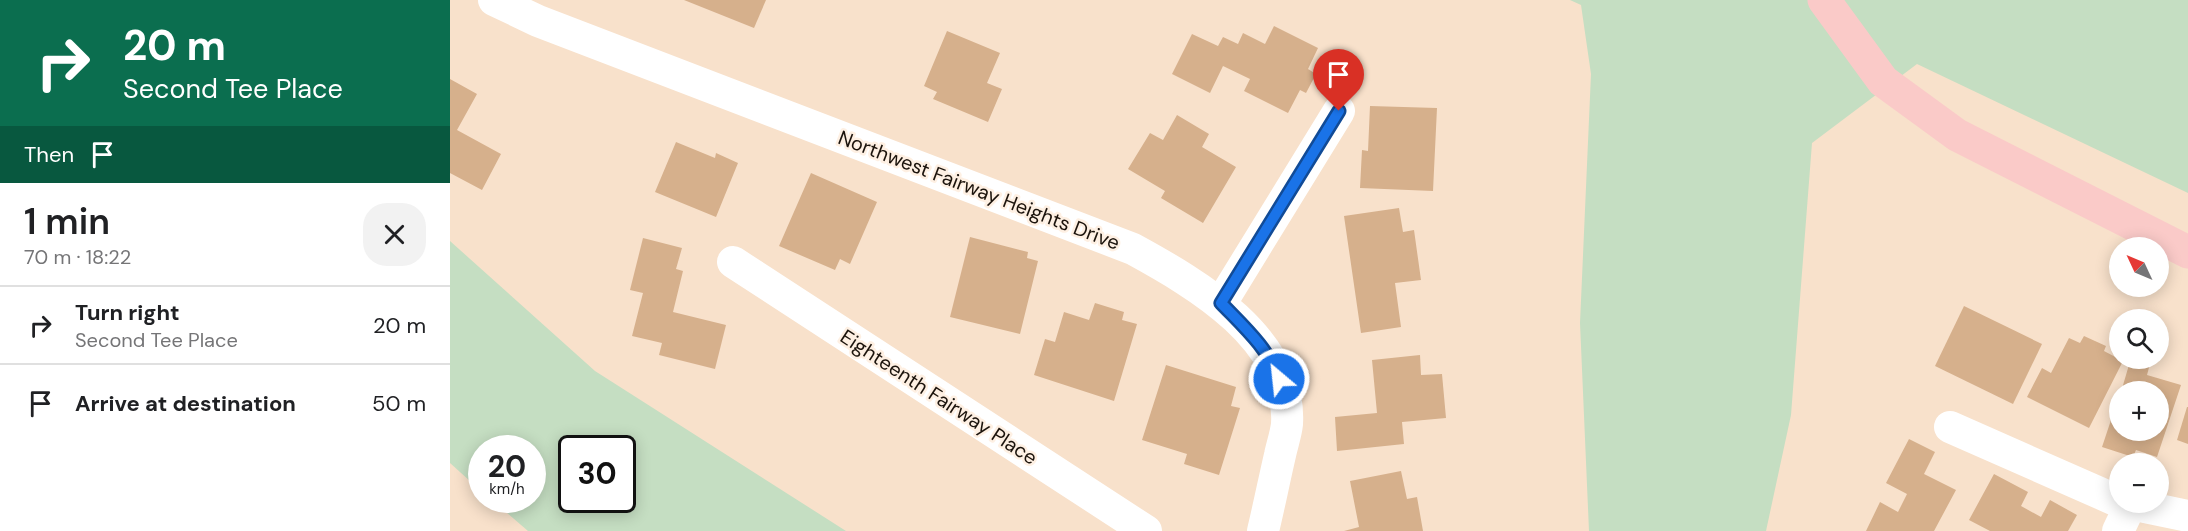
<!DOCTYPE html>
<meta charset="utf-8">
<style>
:root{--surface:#fff;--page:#f2f2f2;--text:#202124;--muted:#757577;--line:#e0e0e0}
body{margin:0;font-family:"DM Sans",sans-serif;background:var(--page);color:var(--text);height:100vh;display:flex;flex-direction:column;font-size:22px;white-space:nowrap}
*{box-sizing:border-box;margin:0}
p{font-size:20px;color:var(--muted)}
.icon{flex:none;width:33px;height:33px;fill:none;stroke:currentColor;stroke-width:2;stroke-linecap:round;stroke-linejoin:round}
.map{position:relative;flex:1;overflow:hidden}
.sheet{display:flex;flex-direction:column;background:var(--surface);width:450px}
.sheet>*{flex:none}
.guide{background:#0b6e4f;color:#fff;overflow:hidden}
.needle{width:39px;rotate:314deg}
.fabs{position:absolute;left:1659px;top:237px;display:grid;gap:12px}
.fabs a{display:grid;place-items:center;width:60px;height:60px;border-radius:50%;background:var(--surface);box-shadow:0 3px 15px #0003;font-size:30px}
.speed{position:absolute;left:18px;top:435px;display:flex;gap:12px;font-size:30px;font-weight:700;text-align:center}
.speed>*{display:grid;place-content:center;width:78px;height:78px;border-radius:50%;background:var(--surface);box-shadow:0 3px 15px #0003;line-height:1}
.speed small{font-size:15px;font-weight:400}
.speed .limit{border:3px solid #111;border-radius:9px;background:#fff;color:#111}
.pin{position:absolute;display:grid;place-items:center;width:51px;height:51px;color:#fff;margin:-62px -26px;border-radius:50% 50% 50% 0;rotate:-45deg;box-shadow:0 0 6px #0007}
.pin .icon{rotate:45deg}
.me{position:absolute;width:66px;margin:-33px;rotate:332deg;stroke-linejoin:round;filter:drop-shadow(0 0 4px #0008)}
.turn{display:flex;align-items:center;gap:21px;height:126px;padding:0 24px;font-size:27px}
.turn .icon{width:78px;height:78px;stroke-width:2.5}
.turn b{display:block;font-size:42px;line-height:51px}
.then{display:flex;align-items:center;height:57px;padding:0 24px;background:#0003;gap:12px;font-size:22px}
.round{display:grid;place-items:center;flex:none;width:63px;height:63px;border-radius:24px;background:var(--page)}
.headline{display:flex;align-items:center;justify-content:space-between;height:102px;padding:0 24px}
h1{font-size:36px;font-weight:600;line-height:45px}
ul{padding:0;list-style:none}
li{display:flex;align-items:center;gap:18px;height:78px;padding:0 24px;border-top:2px solid var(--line)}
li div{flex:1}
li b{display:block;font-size:22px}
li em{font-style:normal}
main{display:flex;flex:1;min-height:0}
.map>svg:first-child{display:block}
.green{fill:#c5dec2;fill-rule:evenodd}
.building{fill:#d6b08c}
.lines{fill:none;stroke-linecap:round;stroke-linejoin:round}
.minor{stroke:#fff;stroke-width:32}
.major{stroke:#facac8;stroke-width:33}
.route-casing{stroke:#114b97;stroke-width:15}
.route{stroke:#1a73e8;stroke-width:10}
.labels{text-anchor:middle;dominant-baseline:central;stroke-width:5;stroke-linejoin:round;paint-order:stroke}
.street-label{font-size:20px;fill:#1b130c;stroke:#fef0e3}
</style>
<main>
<section class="sheet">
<div class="guide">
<div class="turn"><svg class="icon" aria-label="right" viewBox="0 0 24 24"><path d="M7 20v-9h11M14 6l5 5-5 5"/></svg><div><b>20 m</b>Second Tee Place</div></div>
<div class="then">Then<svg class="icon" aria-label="arrive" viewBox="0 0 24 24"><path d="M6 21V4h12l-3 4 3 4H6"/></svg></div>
</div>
<div class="headline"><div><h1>1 min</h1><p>70 m · 18:22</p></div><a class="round"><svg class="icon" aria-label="close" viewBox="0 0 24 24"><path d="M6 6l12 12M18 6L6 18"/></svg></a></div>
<ul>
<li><svg class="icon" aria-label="right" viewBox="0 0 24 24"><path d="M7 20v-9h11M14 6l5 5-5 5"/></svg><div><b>Turn right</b><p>Second Tee Place</p></div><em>20 m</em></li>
<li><svg class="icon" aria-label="arrive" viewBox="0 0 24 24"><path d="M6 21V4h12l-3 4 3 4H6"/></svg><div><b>Arrive at destination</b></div><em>50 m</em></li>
</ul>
</section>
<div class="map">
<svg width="1738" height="531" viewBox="0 0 1738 531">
<rect width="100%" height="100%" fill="#f8e1cb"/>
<!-- green -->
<g class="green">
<path d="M1120,0H1738V193L1467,64L1362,143L1341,415L1316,531H1139L1130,323L1141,74L1131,5Z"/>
<path d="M0,241L145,371L396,531H78L42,500H82V448H32L31,491L0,463ZM122,448H172V500H122Z"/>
</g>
<!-- building -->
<g class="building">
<path d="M234,0H316L304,28Z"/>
<path d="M824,26L868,48L858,69L866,74L856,93L850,90L838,113L794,91L800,79L773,66L760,93L722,74L742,34L768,46L773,37L788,44L793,33L815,44Z"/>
<path d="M497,31L550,53L537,83L552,89L538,122L483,99L487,92L474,86Z"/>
<path d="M0,79L27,94L7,130L51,154L32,190L0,173Z"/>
<path d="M920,106L987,108L983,191L910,188L912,150L918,151Z"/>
<path d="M727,115L759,134L752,147L786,167L753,223L711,198L715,191L678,169L700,133L713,140Z"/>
<path d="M226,142L265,158L266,153L288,163L266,217L205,192Z"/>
<path d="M361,173L427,202L400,264L390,259L385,270L329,246Z"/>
<path d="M949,208L953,232L964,230L971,280L945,283L951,327L911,333L894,216Z"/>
<path d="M520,237L578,252L577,258L588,261L570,334L500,317Z"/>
<path d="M193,238L232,248L226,269L233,271L223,312L276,325L265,369L209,355L212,343L182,336L193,293L180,290Z"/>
<path d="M645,303L674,312L672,320L687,324L664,401L584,375L595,339L605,342L614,312L639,320Z"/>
<path d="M1514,306L1592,344L1563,404L1485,366Z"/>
<path d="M1634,336L1656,346L1654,351L1673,361L1639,428L1577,397L1592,368L1601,373L1619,338L1630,343Z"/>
<path d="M970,355L971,375L992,374L996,418L952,422L954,444L887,451L885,417L927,413L922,360Z"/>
<path d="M1681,358L1701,360L1697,375L1731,385L1707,457L1686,450L1683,457L1652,447L1669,396L1670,430H1708V392H1671Z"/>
<path d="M716,365L786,387L781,406L790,408L769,475L734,464L737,454L692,440Z"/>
<path d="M1737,407H1738V444L1727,440Z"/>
<path d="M1459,439L1485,452L1474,474L1506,490L1484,531H1416L1430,502L1448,512L1457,494L1436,483Z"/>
<path d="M951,471L957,499L967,497L973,531H894L909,527L900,481Z"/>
<path d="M1544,474L1578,492L1571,506L1591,517L1600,500L1627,515L1618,531H1540L1519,520Z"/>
</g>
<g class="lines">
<!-- minor -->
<g class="minor">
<path d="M44,0L88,21L683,249C747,284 842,339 837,424C836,434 832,445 830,455C824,481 819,506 813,531"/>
<path d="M283,262L696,531"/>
<path d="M771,303L889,111"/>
<path d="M1500,427L1670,502"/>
<path d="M1671,502L1738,516"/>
<path d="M1668,531L1680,506"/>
</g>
<!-- major -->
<path class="major" d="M1374,0L1433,81L1507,135L1738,252"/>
</g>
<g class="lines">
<defs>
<path id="route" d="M829,379C819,349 793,326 771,303L889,111"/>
</defs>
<!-- route casing -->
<use href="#route" class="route-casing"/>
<!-- route -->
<use href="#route" class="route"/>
</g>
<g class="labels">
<!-- street labels -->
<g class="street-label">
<text transform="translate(529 190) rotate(21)">Northwest Fairway Heights Drive</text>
<text transform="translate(489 397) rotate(33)">Eighteenth Fairway Place</text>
</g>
</g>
</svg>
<div class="fabs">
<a><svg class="needle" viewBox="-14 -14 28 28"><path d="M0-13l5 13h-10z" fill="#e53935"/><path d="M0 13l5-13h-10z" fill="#757577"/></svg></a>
<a><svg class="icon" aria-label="search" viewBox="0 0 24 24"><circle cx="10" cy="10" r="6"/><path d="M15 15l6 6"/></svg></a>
<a>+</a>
<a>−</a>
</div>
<div class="speed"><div>20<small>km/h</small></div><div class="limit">30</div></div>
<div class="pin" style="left:889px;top:111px;background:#d93025"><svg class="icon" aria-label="arrive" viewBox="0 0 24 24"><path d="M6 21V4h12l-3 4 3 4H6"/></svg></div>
<svg class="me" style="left:829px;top:379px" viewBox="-20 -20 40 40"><circle r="17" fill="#1a73e8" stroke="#fff" stroke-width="3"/><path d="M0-11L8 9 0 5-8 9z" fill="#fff"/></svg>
</div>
</main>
